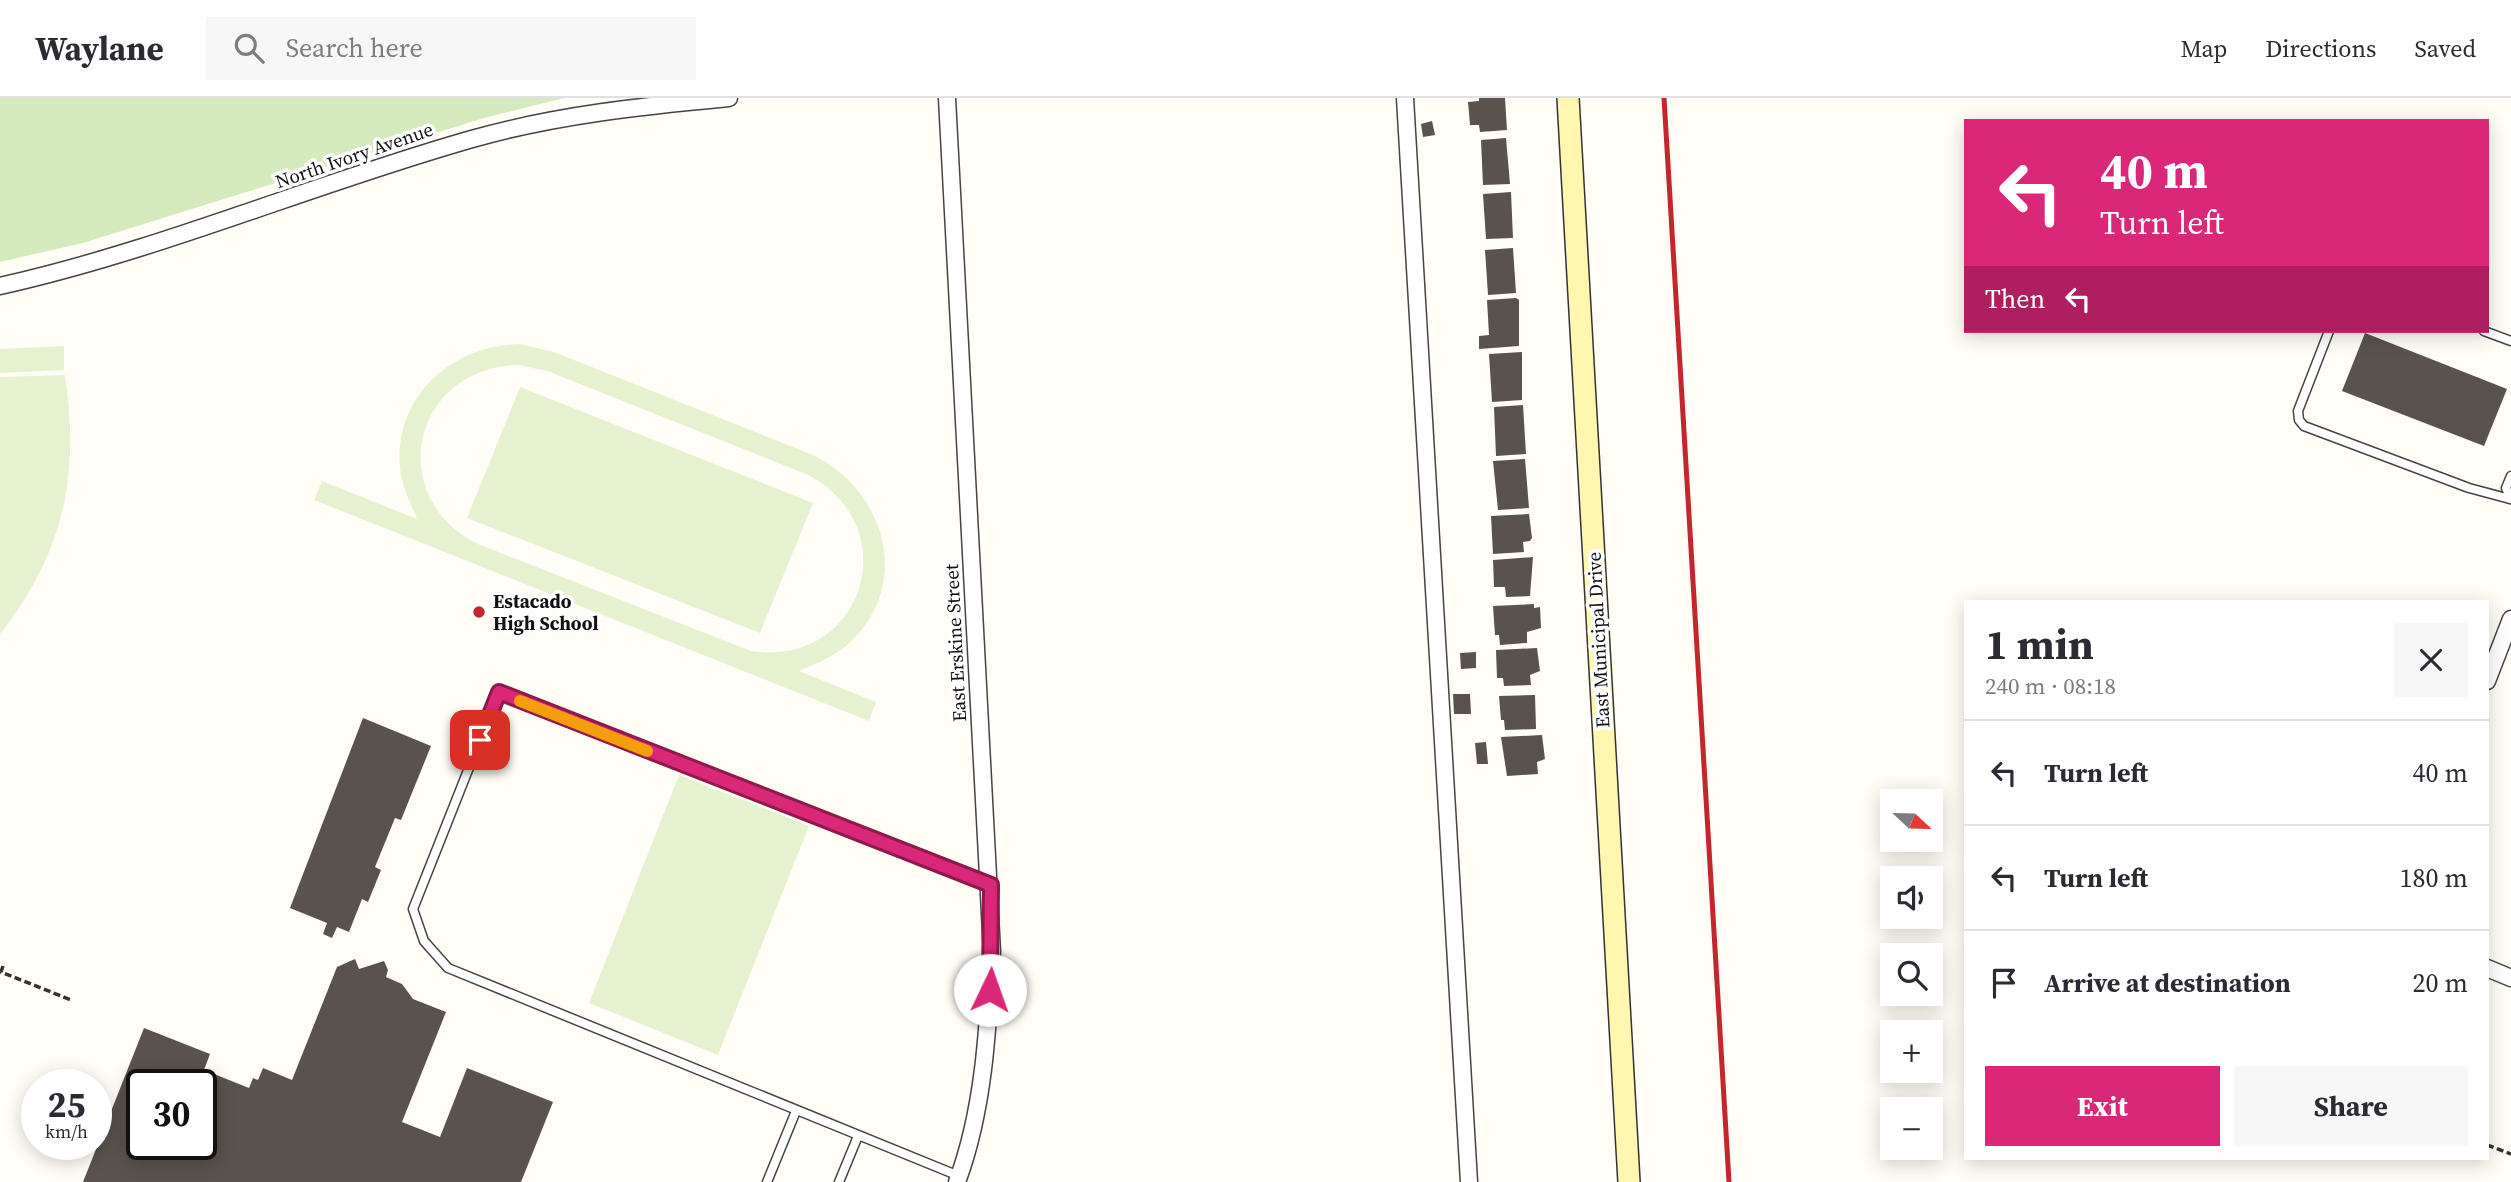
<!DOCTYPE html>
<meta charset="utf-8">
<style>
:root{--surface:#fff;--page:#f7f7f7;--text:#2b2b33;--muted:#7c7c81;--line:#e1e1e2;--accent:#db2777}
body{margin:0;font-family:"Source Serif 4",serif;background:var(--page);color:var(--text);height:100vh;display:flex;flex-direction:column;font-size:26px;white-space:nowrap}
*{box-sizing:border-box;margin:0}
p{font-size:23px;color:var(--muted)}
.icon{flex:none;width:38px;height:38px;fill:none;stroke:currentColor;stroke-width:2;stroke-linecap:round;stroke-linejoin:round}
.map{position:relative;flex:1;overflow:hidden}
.side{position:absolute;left:1964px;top:502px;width:525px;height:560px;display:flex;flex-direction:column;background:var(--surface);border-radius:0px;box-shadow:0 4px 18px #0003}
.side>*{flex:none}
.guide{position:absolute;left:1964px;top:21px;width:525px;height:214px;border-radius:0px;box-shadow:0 4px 18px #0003;background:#db2777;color:#fff;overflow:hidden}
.needle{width:46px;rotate:112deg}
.buttons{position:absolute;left:1880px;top:691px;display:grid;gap:14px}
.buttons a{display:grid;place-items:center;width:63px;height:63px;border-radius:0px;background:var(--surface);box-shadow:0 4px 18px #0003;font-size:35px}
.speed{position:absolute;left:21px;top:971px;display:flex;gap:14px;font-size:35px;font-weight:700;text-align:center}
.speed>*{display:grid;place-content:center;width:91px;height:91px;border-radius:50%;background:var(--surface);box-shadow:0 4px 18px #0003;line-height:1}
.speed small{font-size:18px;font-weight:400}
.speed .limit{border:4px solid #111;border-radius:10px;background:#fff;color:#111}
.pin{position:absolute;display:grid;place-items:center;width:60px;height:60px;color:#fff;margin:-30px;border-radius:14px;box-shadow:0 4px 10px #0006}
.me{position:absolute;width:77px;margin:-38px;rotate:3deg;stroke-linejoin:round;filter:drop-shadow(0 0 5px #0008)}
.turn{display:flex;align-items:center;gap:24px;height:147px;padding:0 21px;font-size:32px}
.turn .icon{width:91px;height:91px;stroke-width:2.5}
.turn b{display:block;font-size:49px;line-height:60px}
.then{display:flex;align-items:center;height:66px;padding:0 21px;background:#0003;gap:14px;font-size:26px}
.round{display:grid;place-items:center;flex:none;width:74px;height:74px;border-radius:0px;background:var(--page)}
.overview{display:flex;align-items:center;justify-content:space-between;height:119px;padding:0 21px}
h1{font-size:42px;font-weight:700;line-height:52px}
.button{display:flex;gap:14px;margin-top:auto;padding:14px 21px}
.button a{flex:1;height:80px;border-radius:0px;background:var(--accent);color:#fff;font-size:28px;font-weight:700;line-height:80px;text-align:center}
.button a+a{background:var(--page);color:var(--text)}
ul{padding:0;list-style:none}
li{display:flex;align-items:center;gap:21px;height:105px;padding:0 21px;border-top:2px solid var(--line)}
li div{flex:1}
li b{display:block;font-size:26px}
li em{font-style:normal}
header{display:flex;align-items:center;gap:42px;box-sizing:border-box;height:98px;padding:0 35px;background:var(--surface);border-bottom:2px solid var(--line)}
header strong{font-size:33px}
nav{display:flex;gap:38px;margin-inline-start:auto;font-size:24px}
.search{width:490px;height:63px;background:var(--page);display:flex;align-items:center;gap:18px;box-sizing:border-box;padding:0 24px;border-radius:0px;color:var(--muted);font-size:26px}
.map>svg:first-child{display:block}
.green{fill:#d5ebbd}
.pitch{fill:#e6f2cf;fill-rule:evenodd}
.building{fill:#5a524d;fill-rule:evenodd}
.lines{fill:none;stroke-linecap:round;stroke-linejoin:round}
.lane-casing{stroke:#444;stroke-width:11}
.street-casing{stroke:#444;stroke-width:19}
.secondary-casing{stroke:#333;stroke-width:24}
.path{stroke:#333;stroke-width:3.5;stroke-dasharray:7 3.5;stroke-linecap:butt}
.lane{stroke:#fff;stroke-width:8}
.street{stroke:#fff;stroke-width:16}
.secondary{stroke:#fff6b0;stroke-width:21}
.rail{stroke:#c4262e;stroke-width:5}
.route-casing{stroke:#8e194d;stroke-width:18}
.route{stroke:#db2777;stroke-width:12}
.slow{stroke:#f59e0b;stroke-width:12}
.poi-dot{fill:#c4262e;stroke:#fff;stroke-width:2.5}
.labels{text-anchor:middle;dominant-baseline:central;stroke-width:7;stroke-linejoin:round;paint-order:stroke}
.street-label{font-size:19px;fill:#111;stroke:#fff}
.poi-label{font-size:19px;font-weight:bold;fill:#111;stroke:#fff;text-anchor:start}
</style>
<header>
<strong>Waylane</strong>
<div class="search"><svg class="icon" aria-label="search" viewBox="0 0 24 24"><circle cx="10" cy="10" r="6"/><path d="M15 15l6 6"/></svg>Search here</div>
<nav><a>Map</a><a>Directions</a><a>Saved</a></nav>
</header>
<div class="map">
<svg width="2511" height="1084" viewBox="0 0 2511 1084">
<rect width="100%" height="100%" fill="#fffdf5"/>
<!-- green -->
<path class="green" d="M0,0H564L484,20L83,145L0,164Z"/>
<!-- pitch -->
<g class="pitch">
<path d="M520,246L554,254L813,357C888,394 913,490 846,548C831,560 815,566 799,573L876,604L869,623L314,402L322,383L417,421C410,404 402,389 400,370C394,298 452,247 520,246ZM518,267L547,273L806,376C908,427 864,570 751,553L478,446C383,399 413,269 518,267Z"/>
<path d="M64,248V272L0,275V251Z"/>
<path d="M65,277C80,378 64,454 0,536V279Z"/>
<path d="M520,289L813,405L760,535L467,420Z"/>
<path d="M679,677L809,728L718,957L589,905Z"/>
</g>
<!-- building -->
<g class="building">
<path d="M1479,0H1505L1507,32L1480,34L1479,27H1470L1468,4L1479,3Z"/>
<path d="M1432,23L1435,37L1423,39L1421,26Z"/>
<path d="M1506,40L1510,86L1483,87L1481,42Z"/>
<path d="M1511,94L1513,140L1486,141L1483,96Z"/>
<path d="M1513,150L1516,195L1488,197L1485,152Z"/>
<path d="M1516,200L1519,202V248L1479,251V238L1489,237L1487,202Z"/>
<path d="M2365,235L2507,291L2484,348L2342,293Z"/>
<path d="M1522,254V302L1492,304L1489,256Z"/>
<path d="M1523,307L1526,356L1496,358L1494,309Z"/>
<path d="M1525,361L1529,410L1498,412L1493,363Z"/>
<path d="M1529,416L1532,440L1530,443L1523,444L1524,454L1493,456L1491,418Z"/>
<path d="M1533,459L1530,498L1506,499L1505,489H1494L1493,462Z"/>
<path d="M1534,506V510L1540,509L1541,530L1527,534V545L1500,547L1499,537H1495L1493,508Z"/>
<path d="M1537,550L1540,573L1530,577L1531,587L1504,588L1503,580H1497L1496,552Z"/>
<path d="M1476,554V570L1461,571L1460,555Z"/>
<path d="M1453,596H1470L1471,616H1454Z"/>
<path d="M1535,597L1536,631L1505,632L1504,622H1501L1499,598Z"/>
<path d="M363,620L431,648L401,722L395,720L375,769L381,772L368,804L362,801L349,834L337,829L332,840L323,836L327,825L290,810Z"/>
<path d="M1542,637L1545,661L1537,664L1538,676L1507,678L1501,639Z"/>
<path d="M1486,644L1488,666H1477L1475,645Z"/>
<path d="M355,861L359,871L384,863L388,872L386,879L402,886L413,901L446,914L402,1024L440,1039L467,970L553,1004L521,1084H83L144,930L210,956L204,972L249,990L253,980L258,982L263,970L292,982L337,869ZM142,987H201V1046H142Z"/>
</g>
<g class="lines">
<defs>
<g id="lane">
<path d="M2329,233L2298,313L2299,322L2304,328L2469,390L2510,401"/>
<path d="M2484,233L2511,243"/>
<path d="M2511,401L2506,390L2511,378"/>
<path d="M959,1078L448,870L424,843L413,811L499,594L988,786"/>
<path d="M767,1084L796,1013"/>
<path d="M839,1084L858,1038"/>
</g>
<g id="street">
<path d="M947,0L992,854C988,930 984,1012 957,1084"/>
<path d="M1405,0L1469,1084"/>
<path d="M0,188C161,152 313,86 472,41C556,17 643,8 729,0"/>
<path d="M2487,583L2511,521"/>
<path d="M2487,870L2511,880"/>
</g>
<path id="secondary" d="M1568,0L1629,1084"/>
</defs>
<!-- lane casing -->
<use href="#lane" class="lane-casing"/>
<!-- street casing -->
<use href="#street" class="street-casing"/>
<!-- secondary casing -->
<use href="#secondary" class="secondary-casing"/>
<!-- path -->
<g class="path">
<path d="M3,868L1,874L71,902"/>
<path d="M2487,1047L2511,1056"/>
</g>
<!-- lane -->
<use href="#lane" class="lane"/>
<!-- street -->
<use href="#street" class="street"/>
<!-- secondary -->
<use href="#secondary" class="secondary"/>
<!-- rail -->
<path class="rail" d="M1664,0L1729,1084"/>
</g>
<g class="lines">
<defs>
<path id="route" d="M480,642L499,594L991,787L990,892"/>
</defs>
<!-- route casing -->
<use href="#route" class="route-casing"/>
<!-- route -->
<use href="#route" class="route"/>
<!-- slow -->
<path class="slow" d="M520,603L647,653"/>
</g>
<!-- markers -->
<circle class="poi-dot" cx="479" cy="514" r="7"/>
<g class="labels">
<!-- street labels -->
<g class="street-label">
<text transform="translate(354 57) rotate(-19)">North Ivory Avenue</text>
<text transform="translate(1598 542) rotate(-93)">East Municipal Drive</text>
<text transform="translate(955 545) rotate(-93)">East Erskine Street</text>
</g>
<!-- poi labels -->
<g class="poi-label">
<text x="493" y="503">Estacado<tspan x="493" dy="22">High School</tspan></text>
</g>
</g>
</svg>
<div class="buttons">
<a><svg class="needle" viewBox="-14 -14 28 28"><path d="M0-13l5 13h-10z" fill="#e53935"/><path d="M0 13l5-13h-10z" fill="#7c7c81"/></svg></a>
<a><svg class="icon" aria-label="sound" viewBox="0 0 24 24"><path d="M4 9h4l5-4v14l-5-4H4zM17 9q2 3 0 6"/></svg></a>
<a><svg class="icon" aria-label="search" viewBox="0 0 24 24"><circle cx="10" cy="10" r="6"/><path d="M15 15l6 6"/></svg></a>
<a>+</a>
<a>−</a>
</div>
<div class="speed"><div>25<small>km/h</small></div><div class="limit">30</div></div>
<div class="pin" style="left:480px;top:642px;background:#d93025"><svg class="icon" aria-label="arrive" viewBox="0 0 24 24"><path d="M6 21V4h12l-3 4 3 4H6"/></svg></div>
<svg class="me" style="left:990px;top:892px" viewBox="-20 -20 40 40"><circle r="19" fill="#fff"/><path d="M0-13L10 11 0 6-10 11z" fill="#db2777"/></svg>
<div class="guide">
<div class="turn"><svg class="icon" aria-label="left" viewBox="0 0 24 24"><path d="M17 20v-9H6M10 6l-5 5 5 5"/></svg><div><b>40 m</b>Turn left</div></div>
<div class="then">Then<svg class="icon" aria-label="left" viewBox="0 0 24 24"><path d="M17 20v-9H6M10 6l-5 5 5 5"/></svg></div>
</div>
<section class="side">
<div class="overview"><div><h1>1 min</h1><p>240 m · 08:18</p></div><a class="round"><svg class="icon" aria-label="close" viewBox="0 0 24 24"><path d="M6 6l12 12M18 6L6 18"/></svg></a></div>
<ul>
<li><svg class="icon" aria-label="left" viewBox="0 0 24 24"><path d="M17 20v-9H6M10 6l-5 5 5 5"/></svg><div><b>Turn left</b></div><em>40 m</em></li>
<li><svg class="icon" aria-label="left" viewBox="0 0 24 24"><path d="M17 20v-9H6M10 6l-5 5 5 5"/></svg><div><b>Turn left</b></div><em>180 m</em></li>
<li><svg class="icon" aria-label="arrive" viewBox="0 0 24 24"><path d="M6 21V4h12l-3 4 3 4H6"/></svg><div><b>Arrive at destination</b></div><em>20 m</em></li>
</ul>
<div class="button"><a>Exit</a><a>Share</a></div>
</section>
</div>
